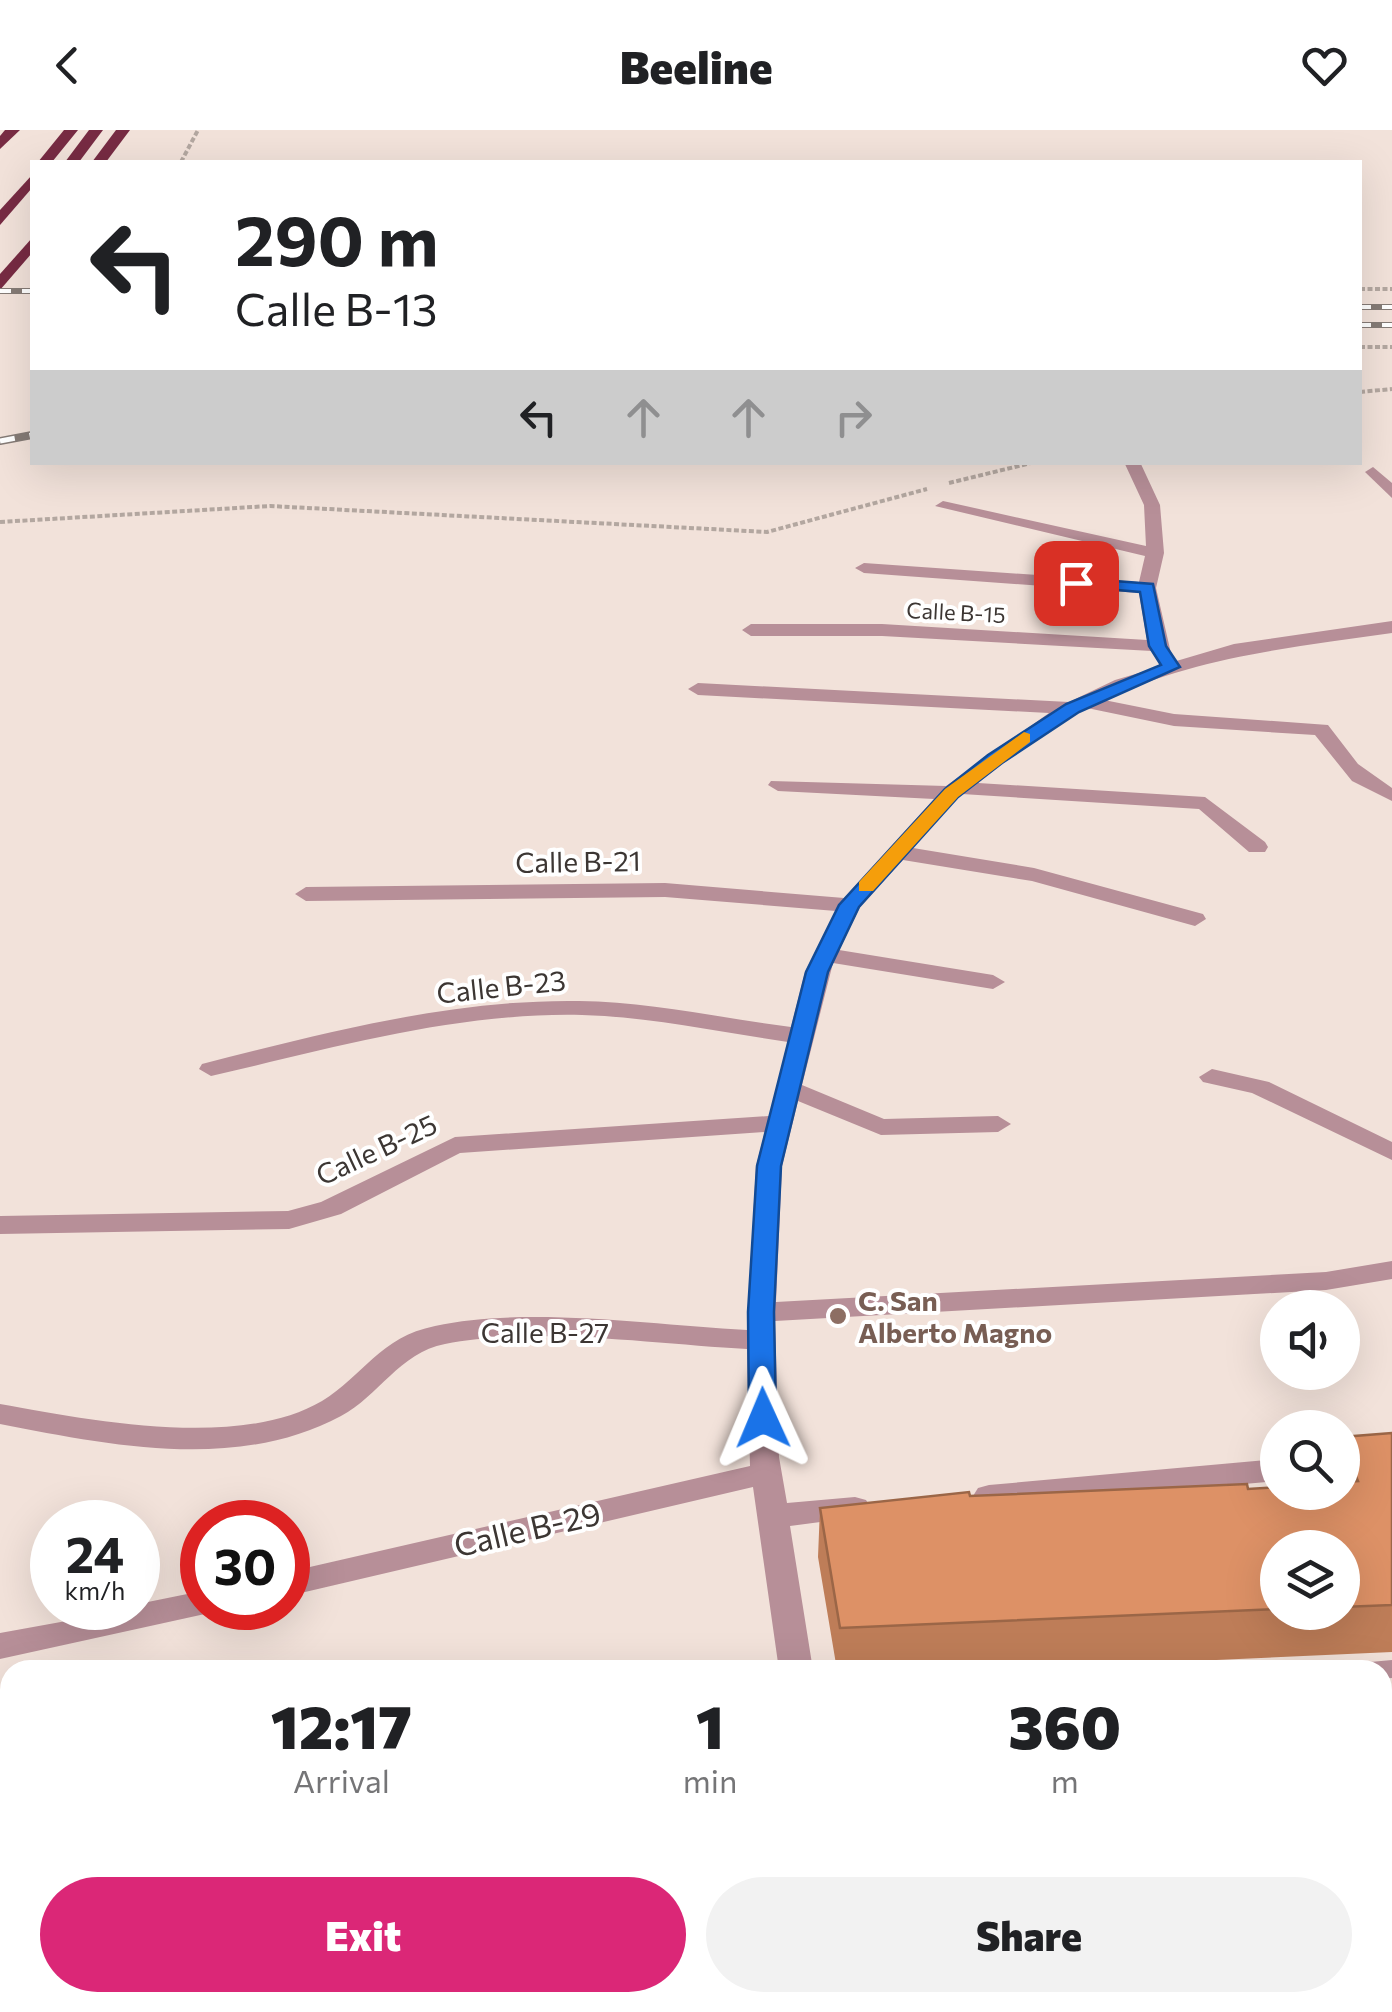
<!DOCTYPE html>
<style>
:root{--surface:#fff;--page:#f2f2f2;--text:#202124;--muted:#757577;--accent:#db2777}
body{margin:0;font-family:Commissioner,sans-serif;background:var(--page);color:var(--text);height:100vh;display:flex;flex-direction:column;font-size:38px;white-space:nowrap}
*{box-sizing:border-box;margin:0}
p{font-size:32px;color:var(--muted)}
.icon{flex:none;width:55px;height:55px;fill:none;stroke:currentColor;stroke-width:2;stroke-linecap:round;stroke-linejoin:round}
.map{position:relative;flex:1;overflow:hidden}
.drawer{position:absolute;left:0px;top:1530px;width:1392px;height:352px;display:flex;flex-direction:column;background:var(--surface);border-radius:30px 30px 0 0;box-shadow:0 10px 40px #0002}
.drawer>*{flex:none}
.top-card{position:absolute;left:30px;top:30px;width:1332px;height:305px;border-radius:0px;box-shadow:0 10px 40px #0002;background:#fff;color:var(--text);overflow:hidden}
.buttons{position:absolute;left:1260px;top:1160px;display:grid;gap:20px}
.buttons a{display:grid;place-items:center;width:100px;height:100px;border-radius:50%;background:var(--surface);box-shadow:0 10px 40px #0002;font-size:50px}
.speed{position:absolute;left:30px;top:1370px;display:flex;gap:20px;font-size:50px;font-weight:700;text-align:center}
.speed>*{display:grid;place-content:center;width:130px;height:130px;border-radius:50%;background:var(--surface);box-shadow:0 10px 40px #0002;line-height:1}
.speed small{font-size:25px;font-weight:400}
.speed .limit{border:15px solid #d22;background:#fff;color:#111}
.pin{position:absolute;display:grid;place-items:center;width:85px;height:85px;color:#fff;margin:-42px;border-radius:20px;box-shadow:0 5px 15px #0006}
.me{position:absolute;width:110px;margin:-55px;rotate:359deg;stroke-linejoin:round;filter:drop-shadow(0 0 8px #0008)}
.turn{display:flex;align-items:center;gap:35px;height:210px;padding:0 40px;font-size:45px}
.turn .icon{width:130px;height:130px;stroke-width:2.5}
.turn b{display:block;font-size:70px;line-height:85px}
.lanes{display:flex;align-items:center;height:95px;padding:0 40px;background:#0003;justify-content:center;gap:50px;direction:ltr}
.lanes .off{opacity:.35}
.eta{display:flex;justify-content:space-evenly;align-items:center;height:170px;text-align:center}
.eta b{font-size:60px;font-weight:800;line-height:70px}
.action{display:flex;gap:20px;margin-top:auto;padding:20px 40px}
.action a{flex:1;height:115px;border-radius:60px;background:var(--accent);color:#fff;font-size:40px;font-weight:800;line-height:115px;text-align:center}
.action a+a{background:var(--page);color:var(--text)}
header{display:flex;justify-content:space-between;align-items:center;height:130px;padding:0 40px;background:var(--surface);font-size:45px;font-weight:800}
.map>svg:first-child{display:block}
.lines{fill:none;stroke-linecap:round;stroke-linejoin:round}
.path-far1{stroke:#b3a7a0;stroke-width:4;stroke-dasharray:5 2.5;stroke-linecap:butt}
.path{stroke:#b3a7a0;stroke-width:9;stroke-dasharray:14 6;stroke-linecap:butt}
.lane{fill:#b78f98;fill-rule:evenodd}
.street{fill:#b78f98;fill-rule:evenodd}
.highway{fill:#772b43;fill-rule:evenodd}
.rail-far1-casing{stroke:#857b76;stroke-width:6}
.rail-casing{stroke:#857b76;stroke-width:8}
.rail-far1{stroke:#fff;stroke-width:4;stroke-dasharray:11;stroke-linecap:butt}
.rail{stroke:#fff;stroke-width:5;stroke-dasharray:15;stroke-linecap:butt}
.wall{fill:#be7d58;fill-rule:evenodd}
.building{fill:#dd9166;stroke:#9b6647;stroke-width:2.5}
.route{fill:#1a73e8;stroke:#114b97;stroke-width:2.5}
.slow{fill:#f59e0b}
.education-dot{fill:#8d6e63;stroke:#fff;stroke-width:4}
.labels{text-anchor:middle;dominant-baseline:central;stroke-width:8;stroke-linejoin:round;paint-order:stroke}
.far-street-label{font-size:22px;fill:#3c3633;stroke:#fff}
.street-label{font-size:28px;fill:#3c3633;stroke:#fff}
.education-label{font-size:28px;font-weight:bold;fill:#785e54;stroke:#fff;text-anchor:start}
.near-street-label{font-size:32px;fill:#3c3633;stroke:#fff}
</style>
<header><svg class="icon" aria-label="back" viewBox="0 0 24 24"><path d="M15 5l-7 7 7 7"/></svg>Beeline<svg class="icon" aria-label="heart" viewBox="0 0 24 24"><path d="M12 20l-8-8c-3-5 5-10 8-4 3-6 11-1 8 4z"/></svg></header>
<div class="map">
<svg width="1392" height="1882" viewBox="0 0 1392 1882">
<rect width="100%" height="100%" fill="#f2e2da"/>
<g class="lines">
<!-- path-far1 -->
<g class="path-far1">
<path d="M181,32L198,0"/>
<path d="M1360,159H1392"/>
<path d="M1360,217H1392"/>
<path d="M1360,262L1392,259"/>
<path d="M949,353L1035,332"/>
<path d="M0,392L270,376L767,402L927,359"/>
</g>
<!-- path -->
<path class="path" d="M0,1610H10"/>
<!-- lane -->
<g class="lane">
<path d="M1392,1530V1548L1382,1549V1540H1355L1359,1533Z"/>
<path d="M987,1872H1013L1015,1882H989Z"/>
</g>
<!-- street -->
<g class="street">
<path d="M1124,332H1140L1160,375L1164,423L1156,458L1173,532L1234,514L1392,491V503C1294,517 1194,527 1104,570L1174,584L1328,595L1358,634L1392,658V671L1352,651L1315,605L1174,596L1087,578L1045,601L978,653L1205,667L1265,712L1268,717L1265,722H1249L1199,679L962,664L958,667L913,718L1034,738L1203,784L1206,789L1195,796L1032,751L903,730L860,777L839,820L993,845L1005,852L993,859L833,833L802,955L884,989L998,986L1011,994L998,1002L881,1005L798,971L782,1036L776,1172L1326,1142L1392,1131V1149L1326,1160L775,1191L779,1327L787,1373L855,1367L866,1370L871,1378L866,1386L790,1396L813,1540H779L753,1357L288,1466V1442L750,1336L747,1219C657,1214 532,1196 445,1214C399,1223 379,1266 341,1286C237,1342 109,1315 0,1294V1274C90,1290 239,1320 322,1271C363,1246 380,1207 435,1196C528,1176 651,1195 747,1200L756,1036L765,1002L460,1023L341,1084L289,1099L0,1104V1086L288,1081L321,1072L455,1007L769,986L788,912C719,902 651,887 582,885C456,882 333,918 211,946L199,939L202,934C325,903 451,869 579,871C650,872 721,888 791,897L805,842L836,781L665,767L306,771L295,764L306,757L665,753L844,768L934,669L778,661L768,655L771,651L946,656L1049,583L698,565L688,559L698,553L1069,572L1115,550L1166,535L1159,533L1152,521L882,506H751L742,500L751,494H882L1147,510L1139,463L864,443L855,438L864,433L1139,452L1145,426L935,376L943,371L1146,416L1144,375Z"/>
<path d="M1373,337L1392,353V368L1365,342Z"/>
<path d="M1212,939L1269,952L1392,1012V1030L1252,963L1203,952L1199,947Z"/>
<path d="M1278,1329V1351L989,1377L978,1374L973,1366L978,1358L989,1355Z"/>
<path d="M202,1461V1478H216L214,1482L0,1529V1503L138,1478V1474Z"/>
</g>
<!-- highway -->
<g class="highway">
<path d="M5,0H20L0,19V6Z"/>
<path d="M64,0H78L52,32H38Z"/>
<path d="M89,0H103L79,32H65Z"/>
<path d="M116,0H130L106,32H92Z"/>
<path d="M32,45V58L0,95V80Z"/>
<path d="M32,108V123L0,160V144Z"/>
<path d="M1392,1632V1666L1382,1667V1633Z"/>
<path d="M0,1655L10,1656V1727H0Z"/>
<rect x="1382" y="1758" width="10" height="38"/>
<rect x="0" y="1812" width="10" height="40"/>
<path d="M27,1872H145L140,1882H23Z"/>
</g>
<defs>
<g id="rail-far1">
<path d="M0,161H32"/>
<path d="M1360,177H1392"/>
<path d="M1360,195H1392"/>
</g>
<path id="rail" d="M0,311L32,305"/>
</defs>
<!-- rail-far1 casing -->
<use href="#rail-far1" class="rail-far1-casing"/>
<!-- rail casing -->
<use href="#rail" class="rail-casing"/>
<!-- rail-far1 -->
<use href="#rail-far1" class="rail-far1"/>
<!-- rail -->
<use href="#rail" class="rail"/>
</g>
<!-- wall -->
<path class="wall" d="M1392,1303V1522L991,1540H837L818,1427L820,1378L970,1366L1248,1359L1342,1362V1307ZM1278,1418H1342V1482H1278Z"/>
<!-- building -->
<path class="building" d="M1392,1303V1475L1342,1477V1418H1278V1479L840,1498L820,1378L969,1362L970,1366L1247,1354L1248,1359L1278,1357V1362H1342V1352L1358,1351L1342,1314V1307Z"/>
<!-- route -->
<path class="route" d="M1076,448L1153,454L1166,516L1180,537L1079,582L1002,633L958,667L859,777L828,842L781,1036L774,1182L776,1288L763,1298L753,1295L749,1288L748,1182L757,1036L806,842L839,775L945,659L988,625L1066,574L1161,535L1149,516L1140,462L1071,456L1068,453Z"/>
<!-- slow -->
<path class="slow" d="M1024,602L1030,604V612L958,667L873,761H859V752L945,659Z"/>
<!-- markers -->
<circle class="education-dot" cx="838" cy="1186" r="10"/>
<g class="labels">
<!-- far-street labels -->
<g class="far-street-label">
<text transform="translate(956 482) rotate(3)">Calle B-15</text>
</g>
<!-- street labels -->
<g class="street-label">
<text transform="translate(578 731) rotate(-1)">Calle B-21</text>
<text transform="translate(501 856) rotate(-6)">Calle B-23</text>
<text transform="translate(376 1019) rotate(-25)">Calle B-25</text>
<text x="545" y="1202">Calle B-27</text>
</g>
<!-- education labels -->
<g class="education-label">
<text x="858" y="1170">C. San<tspan x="858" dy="32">Alberto Magno</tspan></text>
</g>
<!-- near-street labels -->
<g class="near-street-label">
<text transform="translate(527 1398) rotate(-13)">Calle B-29</text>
</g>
</g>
</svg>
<div class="buttons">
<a><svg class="icon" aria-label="sound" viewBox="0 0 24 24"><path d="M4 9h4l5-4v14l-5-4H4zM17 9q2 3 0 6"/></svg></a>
<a><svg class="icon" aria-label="search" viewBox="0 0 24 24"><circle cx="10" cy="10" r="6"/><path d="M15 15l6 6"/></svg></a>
<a><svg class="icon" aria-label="layers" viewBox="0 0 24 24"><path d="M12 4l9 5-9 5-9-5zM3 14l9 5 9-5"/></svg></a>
</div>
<div class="speed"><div>24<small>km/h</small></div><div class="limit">30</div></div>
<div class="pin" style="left:1076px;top:453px;background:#d93025"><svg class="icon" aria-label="arrive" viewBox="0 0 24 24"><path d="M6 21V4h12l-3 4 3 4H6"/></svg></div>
<svg class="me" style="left:763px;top:1288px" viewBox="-20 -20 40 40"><path d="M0-17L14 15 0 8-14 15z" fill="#1a73e8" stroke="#fff" stroke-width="4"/></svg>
<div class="top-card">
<div class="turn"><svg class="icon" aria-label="left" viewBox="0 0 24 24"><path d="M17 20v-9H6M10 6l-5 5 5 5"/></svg><div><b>290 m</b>Calle B-13</div></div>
<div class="lanes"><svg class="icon" aria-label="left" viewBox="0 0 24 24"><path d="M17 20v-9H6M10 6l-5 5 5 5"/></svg><svg class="icon off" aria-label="ahead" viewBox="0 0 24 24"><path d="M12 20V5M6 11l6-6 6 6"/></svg><svg class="icon off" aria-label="ahead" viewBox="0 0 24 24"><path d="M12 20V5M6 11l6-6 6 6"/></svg><svg class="icon off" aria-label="right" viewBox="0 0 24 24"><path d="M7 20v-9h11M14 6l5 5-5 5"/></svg></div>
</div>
<section class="drawer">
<div class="eta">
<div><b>12:17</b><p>Arrival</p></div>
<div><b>1</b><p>min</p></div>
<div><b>360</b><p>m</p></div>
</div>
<div class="action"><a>Exit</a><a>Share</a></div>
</section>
</div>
